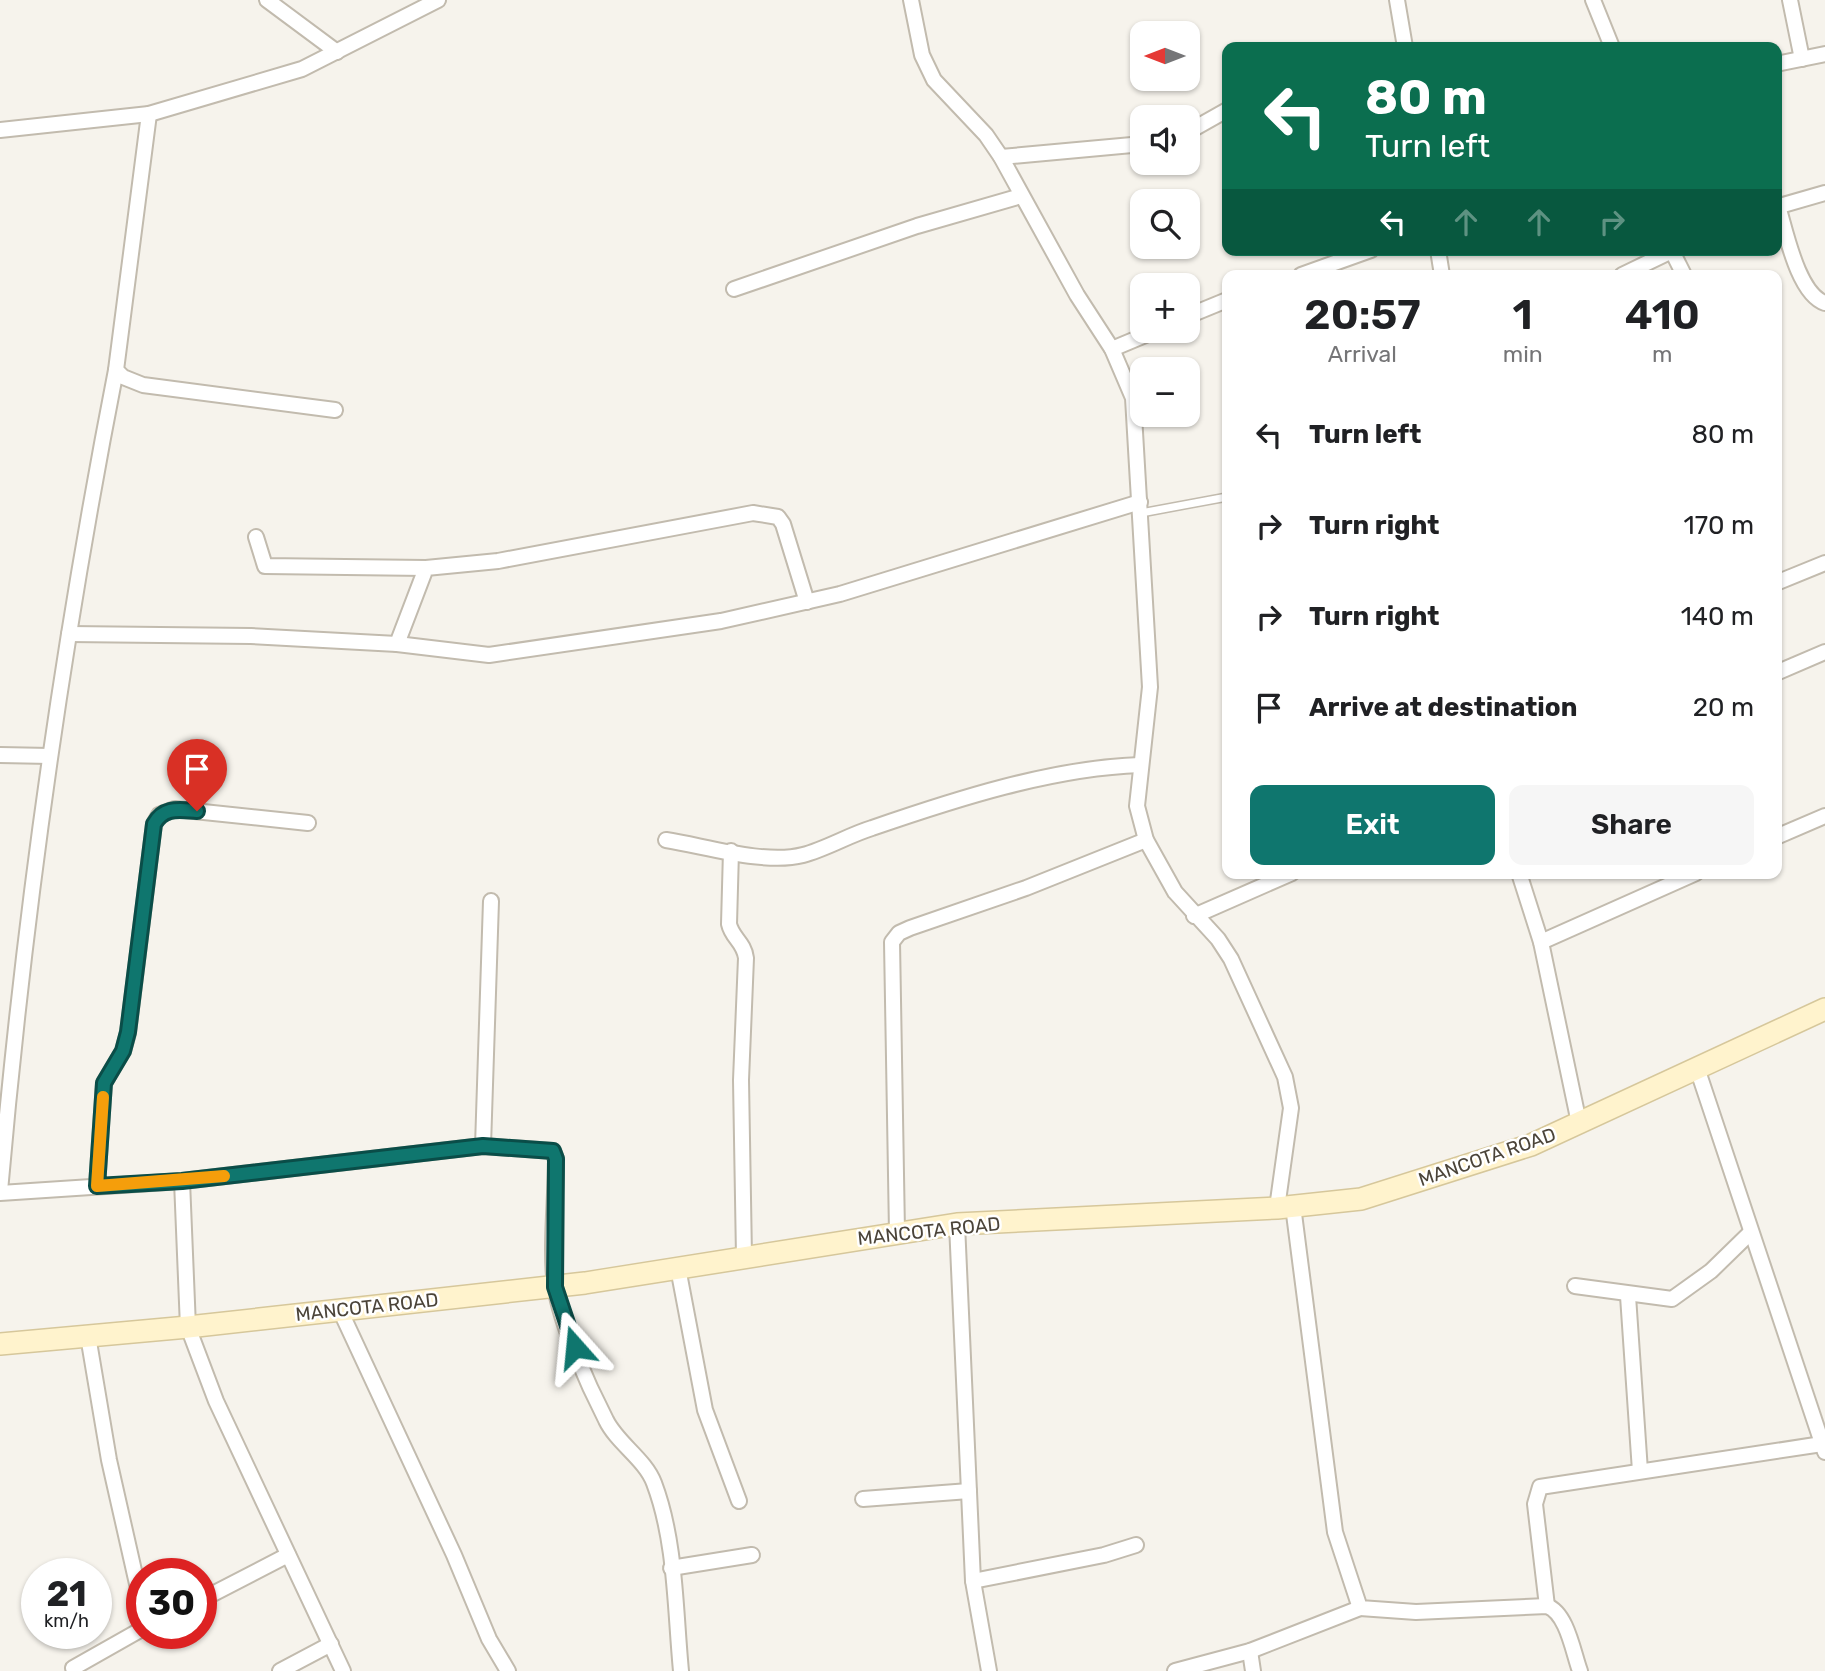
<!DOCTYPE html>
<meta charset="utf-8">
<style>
:root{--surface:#fff;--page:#f6f6f6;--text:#202124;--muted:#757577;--accent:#0f766e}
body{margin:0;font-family:Rubik,sans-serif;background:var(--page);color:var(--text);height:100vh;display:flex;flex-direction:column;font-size:26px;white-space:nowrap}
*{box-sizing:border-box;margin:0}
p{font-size:23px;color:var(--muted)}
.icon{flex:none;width:38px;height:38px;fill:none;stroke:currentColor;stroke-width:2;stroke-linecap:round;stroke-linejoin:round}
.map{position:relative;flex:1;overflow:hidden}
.drawer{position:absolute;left:1222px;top:270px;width:560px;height:609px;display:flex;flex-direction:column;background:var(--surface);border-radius:14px;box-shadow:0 2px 5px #0004}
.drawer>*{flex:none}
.hud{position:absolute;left:1222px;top:42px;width:560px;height:214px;border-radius:14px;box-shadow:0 2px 5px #0004;background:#0b6e4f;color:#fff;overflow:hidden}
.needle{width:46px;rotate:270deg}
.buttons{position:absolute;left:1130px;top:21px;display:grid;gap:14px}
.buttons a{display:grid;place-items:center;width:70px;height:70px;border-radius:14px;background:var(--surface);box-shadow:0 2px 5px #0004;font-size:35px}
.speed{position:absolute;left:21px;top:1558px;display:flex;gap:14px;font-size:35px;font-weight:700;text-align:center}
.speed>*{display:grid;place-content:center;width:91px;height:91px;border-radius:50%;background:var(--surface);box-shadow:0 2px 5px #0004;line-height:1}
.speed small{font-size:18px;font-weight:400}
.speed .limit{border:10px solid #d22;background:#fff;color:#111}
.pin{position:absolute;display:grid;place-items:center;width:60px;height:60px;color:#fff;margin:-72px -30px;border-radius:50% 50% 50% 0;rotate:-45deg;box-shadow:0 0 7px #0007}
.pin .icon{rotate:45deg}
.me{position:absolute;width:77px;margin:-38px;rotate:342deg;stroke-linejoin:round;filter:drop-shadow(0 0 5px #0008)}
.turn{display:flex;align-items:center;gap:24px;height:147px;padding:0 28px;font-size:32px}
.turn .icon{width:91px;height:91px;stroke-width:2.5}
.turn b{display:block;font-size:49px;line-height:60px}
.lanes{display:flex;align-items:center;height:66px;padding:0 28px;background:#0003;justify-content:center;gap:35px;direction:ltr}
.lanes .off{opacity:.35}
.eta{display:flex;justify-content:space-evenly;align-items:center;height:119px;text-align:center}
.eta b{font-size:42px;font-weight:600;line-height:49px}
.action{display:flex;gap:14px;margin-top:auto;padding:14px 28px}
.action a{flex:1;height:80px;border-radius:14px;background:var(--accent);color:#fff;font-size:28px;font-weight:600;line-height:80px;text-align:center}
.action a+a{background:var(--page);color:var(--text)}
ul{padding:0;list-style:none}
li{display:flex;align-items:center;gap:21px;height:91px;padding:0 28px}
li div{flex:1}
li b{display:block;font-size:26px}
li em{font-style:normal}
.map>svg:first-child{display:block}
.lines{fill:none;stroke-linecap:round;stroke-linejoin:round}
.service-casing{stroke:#c2bbae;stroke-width:10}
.minor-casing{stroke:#c2bbae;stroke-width:18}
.secondary-casing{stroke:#d6c79b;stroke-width:24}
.service{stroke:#fff;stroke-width:7}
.minor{stroke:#fff;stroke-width:14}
.secondary{stroke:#fff3cd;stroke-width:21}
.route-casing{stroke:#0a4d48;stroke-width:18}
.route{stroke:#0f766e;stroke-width:12}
.slow{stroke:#f59e0b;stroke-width:12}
.labels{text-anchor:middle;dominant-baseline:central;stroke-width:5;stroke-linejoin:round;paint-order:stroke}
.street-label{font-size:19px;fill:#4b4439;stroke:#fff}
</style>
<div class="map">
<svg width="1825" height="1671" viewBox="0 0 1825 1671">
<rect width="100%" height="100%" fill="#f6f3ec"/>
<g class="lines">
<defs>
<path id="service" d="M1141,513L1227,497"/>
<g id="minor">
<path d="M267,0L337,52"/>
<path d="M911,0L922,55L934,80L986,135L1001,157L1077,295L1112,349L1133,398L1150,687L1137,806L1146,840L1175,892L1218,939L1231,959L1285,1077L1291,1108L1277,1208"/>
<path d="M1397,0L1405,47"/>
<path d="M1593,0L1612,47"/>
<path d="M1790,0L1802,59"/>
<path d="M1776,64L1825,54"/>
<path d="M149,114L116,370L123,377L143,385L335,410"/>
<path d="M0,130L149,114L302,69L438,0"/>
<path d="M1188,132L1227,110"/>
<path d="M1001,157L1143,144"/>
<path d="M1778,206C1786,232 1798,294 1825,303"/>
<path d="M1776,207L1825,193"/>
<path d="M1438,250L1442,275"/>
<path d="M1672,251L1684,275"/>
<path d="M1301,275L1371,250"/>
<path d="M1622,275L1674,250"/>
<path d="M734,289L917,226L1021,196"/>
<path d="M1188,316L1227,300"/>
<path d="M1112,349L1155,331"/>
<path d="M256,537L265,566L426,568"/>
<path d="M1776,583L1825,563"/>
<path d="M69,634L251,636L397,644L426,568L498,561L753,513L778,517L783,524L807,602"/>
<path d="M397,644L489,655L721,621L840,594L1140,502"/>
<path d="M1776,673L1825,652"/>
<path d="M0,755L50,756"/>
<path d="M1776,837L1825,816"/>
<path d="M666,840C705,846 765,865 803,855C826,849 849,835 872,828C956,799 1052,768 1140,765"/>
<path d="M731,851L729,924C732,938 744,942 746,958L741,1080L744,1257"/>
<path d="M1519,873L1541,942L1579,1123"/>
<path d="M1194,916L1292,873"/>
<path d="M1541,942L1696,873"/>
<path d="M1697,1068L1825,1452"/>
<path d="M483,1146L491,901"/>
<path d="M182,1181L188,1327L216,1401L343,1671"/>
<path d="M97,1186L104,1083L123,1051L128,1033L154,824L159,815L175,809L308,823"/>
<path d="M0,1191C24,916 63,641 116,370"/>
<path d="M0,1193L182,1181L483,1146L553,1151L556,1159C556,1198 550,1249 555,1286C561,1325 588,1385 606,1420C617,1443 645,1459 654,1483C676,1541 675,1609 681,1671"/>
<path d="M1293,1206L1335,1532L1360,1608L1416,1612L1547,1606C1567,1613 1573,1652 1580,1671"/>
<path d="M957,1224L973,1581L989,1671"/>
<path d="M897,1232L892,942L899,933L910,928L1026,888L1146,840"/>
<path d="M678,1268L705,1410L739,1501"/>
<path d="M1575,1286L1672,1299L1711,1271L1750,1233"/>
<path d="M1628,1296L1640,1471"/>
<path d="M340,1310L454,1555L489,1639L508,1671"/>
<path d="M88,1336L109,1460L142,1606"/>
<path d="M863,1499L969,1491"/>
<path d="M671,1568L752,1555"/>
<path d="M973,1581L1104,1555L1136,1545"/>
<path d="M201,1600L288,1555"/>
<path d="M1547,1606L1535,1504L1540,1487L1822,1444"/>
<path d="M1250,1651L1253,1671"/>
<path d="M73,1668L142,1629"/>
<path d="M280,1671L331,1644"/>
<path d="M1175,1671L1250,1651L1360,1608"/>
</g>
<path id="secondary" d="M0,1344L188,1327L585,1283L957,1224L1277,1208L1361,1199L1531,1145L1825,1009"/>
</defs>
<!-- service casing -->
<use href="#service" class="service-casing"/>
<!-- minor casing -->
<use href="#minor" class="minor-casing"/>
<!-- secondary casing -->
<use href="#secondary" class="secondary-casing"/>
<!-- service -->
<use href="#service" class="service"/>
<!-- minor -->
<use href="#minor" class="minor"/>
<!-- secondary -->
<use href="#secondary" class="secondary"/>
</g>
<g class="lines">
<defs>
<path id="route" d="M197,811C180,810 164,806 154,824L128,1032L123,1051L104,1083L97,1186L182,1181L483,1146L553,1151L556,1159L555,1287L575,1347"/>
</defs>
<!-- route casing -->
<use href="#route" class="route-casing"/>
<!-- route -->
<use href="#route" class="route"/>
<!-- slow -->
<path class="slow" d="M103,1097L97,1186L224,1176"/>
</g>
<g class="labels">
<!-- street labels -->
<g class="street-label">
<text transform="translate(1487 1157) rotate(-19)">MANCOTA ROAD</text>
<text transform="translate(929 1231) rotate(-6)">MANCOTA ROAD</text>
<text transform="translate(367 1307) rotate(-6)">MANCOTA ROAD</text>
</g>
</g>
</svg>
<div class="buttons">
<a><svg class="needle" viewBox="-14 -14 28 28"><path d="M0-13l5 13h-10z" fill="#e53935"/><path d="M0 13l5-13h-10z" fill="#757577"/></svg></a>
<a><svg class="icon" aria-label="sound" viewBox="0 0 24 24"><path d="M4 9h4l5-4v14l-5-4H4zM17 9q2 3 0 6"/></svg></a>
<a><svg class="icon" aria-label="search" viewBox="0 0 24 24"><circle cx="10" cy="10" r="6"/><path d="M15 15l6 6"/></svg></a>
<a>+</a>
<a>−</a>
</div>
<div class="speed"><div>21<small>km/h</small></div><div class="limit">30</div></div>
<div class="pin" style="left:197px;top:811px;background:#d93025"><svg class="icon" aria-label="arrive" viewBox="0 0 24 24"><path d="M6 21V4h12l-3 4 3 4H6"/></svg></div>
<svg class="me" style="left:575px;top:1347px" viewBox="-20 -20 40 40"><path d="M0-17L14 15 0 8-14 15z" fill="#0f766e" stroke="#fff" stroke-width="4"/></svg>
<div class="hud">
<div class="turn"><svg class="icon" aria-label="left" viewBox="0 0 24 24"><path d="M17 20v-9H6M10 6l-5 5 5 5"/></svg><div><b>80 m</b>Turn left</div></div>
<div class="lanes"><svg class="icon" aria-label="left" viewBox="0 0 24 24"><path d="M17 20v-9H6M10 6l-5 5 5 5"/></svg><svg class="icon off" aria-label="ahead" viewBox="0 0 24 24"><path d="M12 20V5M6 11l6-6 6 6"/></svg><svg class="icon off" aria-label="ahead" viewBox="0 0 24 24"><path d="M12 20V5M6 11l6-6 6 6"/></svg><svg class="icon off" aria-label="right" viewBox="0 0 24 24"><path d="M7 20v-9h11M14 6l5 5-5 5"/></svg></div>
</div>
<section class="drawer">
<div class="eta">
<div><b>20:57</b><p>Arrival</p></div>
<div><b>1</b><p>min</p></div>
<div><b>410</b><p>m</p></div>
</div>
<ul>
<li><svg class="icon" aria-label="left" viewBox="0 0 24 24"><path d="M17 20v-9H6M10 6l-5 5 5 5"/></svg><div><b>Turn left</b></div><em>80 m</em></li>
<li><svg class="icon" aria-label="right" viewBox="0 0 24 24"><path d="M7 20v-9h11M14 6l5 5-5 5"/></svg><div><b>Turn right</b></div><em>170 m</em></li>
<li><svg class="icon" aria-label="right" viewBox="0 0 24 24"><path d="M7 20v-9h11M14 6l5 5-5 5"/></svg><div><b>Turn right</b></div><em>140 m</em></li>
<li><svg class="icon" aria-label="arrive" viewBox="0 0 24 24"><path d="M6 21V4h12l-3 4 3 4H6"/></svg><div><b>Arrive at destination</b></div><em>20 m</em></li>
</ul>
<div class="action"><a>Exit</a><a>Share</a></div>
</section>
</div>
